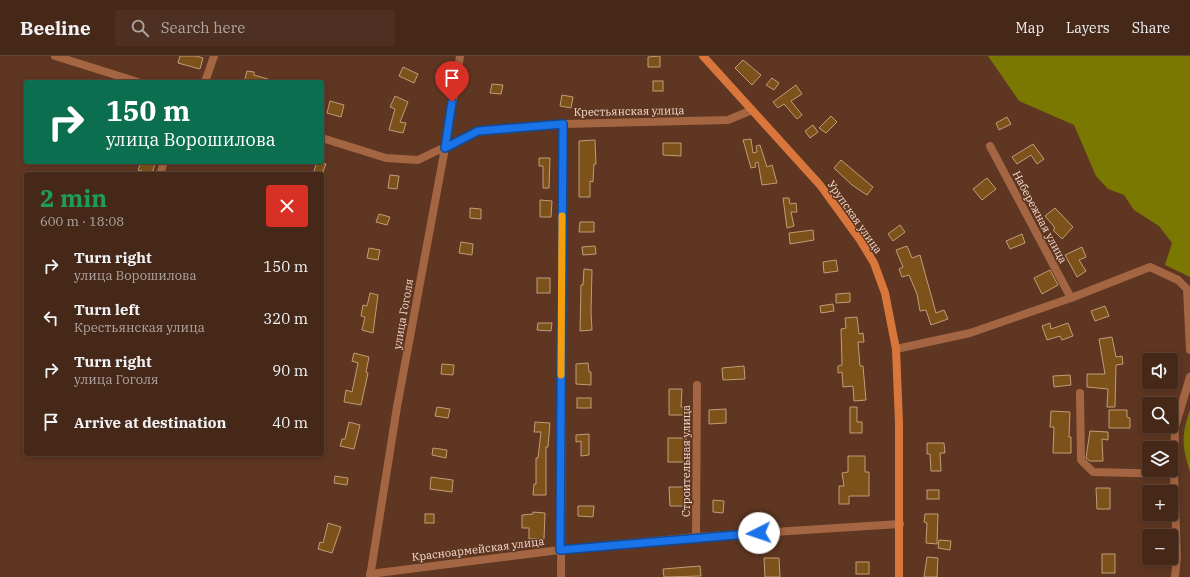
<!DOCTYPE html>
<meta charset="utf-8">
<style>
:root{--surface:#462819;--page:#4d3022;--text:#f1f3f6;--muted:#b0a6a2;--line:#5e4438}
body{margin:0;font-family:"IBM Plex Serif",serif;background:var(--page);color:var(--text);height:100vh;display:flex;flex-direction:column;font-size:15px;white-space:nowrap}
*{box-sizing:border-box;margin:0}
p{font-size:13px;color:var(--muted)}
.icon{flex:none;width:22px;height:22px;fill:none;stroke:currentColor;stroke-width:2;stroke-linecap:round;stroke-linejoin:round}
.map{position:relative;flex:1;overflow:hidden}
.details{position:absolute;left:24px;top:116px;width:300px;height:284px;display:flex;flex-direction:column;background:var(--surface);border-radius:4px;box-shadow:0 2px 6px #0003,0 0 0 1px var(--line)}
.details>*{flex:none}
.guide{position:absolute;left:24px;top:24px;width:300px;height:84px;border-radius:4px;box-shadow:0 2px 6px #0003,0 0 0 1px var(--line);background:#0b6e4f;color:#fff;overflow:hidden}
.tools{position:absolute;left:1142px;top:297px;display:grid;gap:8px}
.tools a{display:grid;place-items:center;width:36px;height:36px;border-radius:4px;background:var(--surface);box-shadow:0 2px 6px #0003,0 0 0 1px var(--line);font-size:20px}
.pin{position:absolute;display:grid;place-items:center;width:34px;height:34px;color:#fff;margin:-41px -17px;border-radius:50% 50% 50% 0;rotate:-45deg;box-shadow:0 0 4px #0007}
.pin .icon{rotate:45deg}
.me{position:absolute;width:44px;margin:-22px;rotate:266deg;stroke-linejoin:round;filter:drop-shadow(0 0 3px #0008)}
.turn{display:flex;align-items:center;gap:14px;height:84px;padding:0 16px;font-size:18px}
.turn .icon{width:52px;height:52px;stroke-width:2.5}
.turn b{display:block;font-size:28px;line-height:34px}
.round{display:grid;place-items:center;flex:none;width:42px;height:42px;border-radius:4px;background:var(--page)}
.head{display:flex;align-items:center;justify-content:space-between;height:68px;padding:0 16px}
h1{font-size:24px;font-weight:800;line-height:30px;color:#1e9e55}
ul{padding:0;list-style:none}
li{display:flex;align-items:center;gap:12px;height:52px;padding:0 16px}
li div{flex:1}
li b{display:block;font-size:15px}
li em{font-style:normal}
header{display:flex;align-items:center;gap:24px;box-sizing:border-box;height:56px;padding:0 20px;background:var(--surface);border-bottom:1px solid var(--line)}
header strong{font-size:19px}
nav{display:flex;gap:22px;margin-inline-start:auto;font-size:14px}
.search{width:280px;height:36px;background:var(--page);display:flex;align-items:center;gap:10px;box-sizing:border-box;padding:0 14px;border-radius:4px;color:var(--muted);font-size:15px}
.map>svg:first-child{display:block}
.forest{fill:#7a7801}
.building{fill:#7d521a;stroke:#c09d78}
.lines{fill:none;stroke-linecap:round;stroke-linejoin:round}
.street{stroke:#a46543;stroke-width:8}
.secondary{stroke:#d9763b;stroke-width:8}
.route-casing{stroke:#114b97;stroke-width:10}
.route{stroke:#1a73e8;stroke-width:7}
.slow{stroke:#f59e0b;stroke-width:7}
.labels{text-anchor:middle;dominant-baseline:central;stroke-width:3;stroke-linejoin:round;paint-order:stroke}
.street-label{font-size:11px;fill:#f6dcd0;stroke:#5e3621}
</style>
<header>
<strong>Beeline</strong>
<div class="search"><svg class="icon" aria-label="search" viewBox="0 0 24 24"><circle cx="10" cy="10" r="6"/><path d="M15 15l6 6"/></svg>Search here</div>
<nav><a>Map</a><a>Layers</a><a>Share</a></nav>
</header>
<div class="map">
<svg width="1190" height="521" viewBox="0 0 1190 521">
<rect width="100%" height="100%" fill="#5e3621"/>
<!-- forest -->
<g class="forest">
<path d="M988,0H1190V221L1165,209L1172,187L1159,170L1134,154L1124,139L1108,133L1096,120L1074,69L1019,45Z"/>
<path d="M1190,354V416C1182,390 1181,379 1190,354Z"/>
</g>
<!-- building -->
<g class="building">
<path d="M180,0H196L203,2L200,13L178,7Z"/>
<path d="M660,0V11H648V1Z"/>
<path d="M743,4L761,19L752,29L735,12Z"/>
<path d="M403,11L418,18L414,27L399,20Z"/>
<path d="M247,15L254,16V19L271,24L270,26H244Z"/>
<path d="M772,22L779,27L774,34L766,29Z"/>
<rect x="653" y="25" width="10" height="10"/>
<path d="M492,28L503,29L501,38L490,37Z"/>
<path d="M796,29L802,38L791,45L802,59L797,63L784,48L778,52L773,46Z"/>
<path d="M562,39L573,41L571,52L560,50Z"/>
<path d="M395,40L408,46L400,66L406,67L403,77L389,74L395,53L390,51Z"/>
<path d="M330,45L344,49L341,61L327,57Z"/>
<path d="M831,60L837,66L826,77L819,72Z"/>
<path d="M1007,61L1011,68L999,74L996,67Z"/>
<path d="M813,69L818,76L810,82L805,75Z"/>
<path d="M751,83L753,97L757,96L756,90L760,89L767,111L772,109L777,127L762,129L758,106L755,107L756,111L751,112L743,84Z"/>
<path d="M595,84L596,108H594L593,126L590,125V141H579V85Z"/>
<path d="M663,87H681V100L663,99Z"/>
<path d="M1033,88L1044,103L1037,108L1031,99L1017,108L1012,101Z"/>
<path d="M539,102H550L549,132H543V110H539Z"/>
<path d="M841,104L873,131L867,139L852,129L834,112Z"/>
<path d="M141,106L155,108L152,118L138,114Z"/>
<path d="M317,106L326,108L322,118L314,115Z"/>
<path d="M390,119L399,120L397,133L388,132Z"/>
<path d="M987,122L996,133L982,144L973,133Z"/>
<path d="M783,142H789L790,148L796,147L797,156H791L794,170L787,172Z"/>
<path d="M540,144L552,145L551,161H540Z"/>
<path d="M470,152L481,153V163L470,162Z"/>
<path d="M1055,152L1073,171L1062,183L1053,174L1055,172L1045,160Z"/>
<path d="M379,158L390,161L387,169L376,166Z"/>
<path d="M580,166H594V176H579Z"/>
<path d="M900,169L905,176L893,185L888,178Z"/>
<path d="M813,174L814,184L790,188L789,177Z"/>
<path d="M1022,178L1025,187L1010,193L1006,185Z"/>
<path d="M461,186L473,188L472,199L459,197Z"/>
<path d="M595,190L596,198L583,199L582,191Z"/>
<path d="M907,190L912,202L920,199L936,257L944,254L948,263L931,269L926,254L920,255L917,238L909,219L902,221L899,213L903,211L896,194Z"/>
<path d="M1082,191L1086,201L1079,204L1086,215L1077,221L1065,199Z"/>
<path d="M369,192L380,194L378,204L367,202Z"/>
<path d="M836,204L838,215L824,217L823,206Z"/>
<path d="M584,213L592,214L591,256L592,274L580,275L581,229H583Z"/>
<path d="M1050,214L1058,229L1042,238L1034,222Z"/>
<rect x="537" y="222" width="13" height="15"/>
<path d="M370,237L378,239L373,277L362,274L365,261L361,260L363,249L367,250Z"/>
<path d="M850,237V246L836,247V238Z"/>
<path d="M833,248L834,255L821,257L820,250Z"/>
<path d="M1105,250L1109,260L1095,265L1091,255Z"/>
<path d="M857,261L859,278L863,277L864,286H858L860,310H863L866,344L854,345L853,330L843,331L842,316L838,317V310L842,309L841,273L846,272L845,262Z"/>
<path d="M538,267H552L551,275L537,274Z"/>
<path d="M1050,267L1051,273L1068,267L1073,280L1062,284L1060,280L1047,284L1042,270Z"/>
<path d="M1112,281L1116,301L1122,300L1123,308L1116,309L1115,351H1107L1108,333L1087,331V318H1105L1099,283Z"/>
<path d="M354,297L369,301L366,316L368,317L361,349L344,346L346,334L352,336L358,307L352,305Z"/>
<path d="M588,307L589,316H591V329L576,328V308Z"/>
<path d="M442,308L454,309L453,319L441,318Z"/>
<path d="M744,310L745,323L723,324L722,312Z"/>
<path d="M1070,319L1071,329L1054,331L1053,320Z"/>
<path d="M669,333H682L681,351H684V359H669Z"/>
<rect x="577" y="342" width="14" height="10"/>
<path d="M437,351L450,353L448,362L435,360Z"/>
<path d="M850,351H857V366H862V377H850Z"/>
<path d="M726,353V367L709,368V354Z"/>
<path d="M1109,354H1127V361L1130,362V372H1109Z"/>
<path d="M1051,355L1070,356L1069,381H1071V397H1053L1054,371H1050Z"/>
<path d="M349,366L360,369L354,393L340,390L342,383H345Z"/>
<path d="M535,366L550,367L548,391H546V439H533L534,428H536V402H538L541,376H534Z"/>
<path d="M1090,375L1108,376V384L1102,383L1103,405H1090L1086,402Z"/>
<path d="M589,378V399L581,400V385L576,386V379Z"/>
<rect x="668" y="382" width="18" height="24"/>
<path d="M927,387H944L945,397H940L941,415H931L930,398H927Z"/>
<path d="M433,392L447,394L446,402L432,399Z"/>
<path d="M848,400H865V416H869V440H849V448H839V430H844L842,417L848,416Z"/>
<path d="M335,420L348,422L347,429L334,427Z"/>
<path d="M431,421L453,424L452,436L430,433Z"/>
<path d="M669,431H685V450H670Z"/>
<path d="M1096,432H1110V453H1097Z"/>
<rect x="927" y="434" width="12" height="9"/>
<path d="M713,444L724,445L723,457L713,456Z"/>
<path d="M578,450H594L593,461L578,460Z"/>
<path d="M533,456L545,457L544,483H529V472H522V459L533,458Z"/>
<rect x="425" y="458" width="9" height="9"/>
<path d="M925,458H938L937,488L926,487L927,467L924,466Z"/>
<path d="M328,467L341,471L332,497L318,493L320,486L323,487Z"/>
<path d="M939,484L951,485L950,494L938,492Z"/>
<rect x="1102" y="498" width="13" height="19"/>
<path d="M927,501L938,502L937,521H924Z"/>
<path d="M764,502H779L780,521H765Z"/>
<rect x="856" y="506" width="13" height="12"/>
<path d="M700,510L701,520L664,521L663,513Z"/>
</g>
<g class="lines">
<!-- street -->
<g class="street">
<path d="M55,0L138,26"/>
<path d="M205,26L214,0"/>
<path d="M322,82L386,102L418,104L478,75L563,68L728,64L752,54"/>
<path d="M990,90L1071,242"/>
<path d="M160,118L164,106"/>
<path d="M896,293L970,277L1071,242L1150,211L1178,224L1187,233L1190,294"/>
<path d="M1080,337L1081,404L1093,416L1174,418"/>
<path d="M696,481L697,329"/>
<path d="M370,518L560,494L696,481L900,468"/>
<path d="M370,521L397,351L445,92L460,0"/>
<path d="M561,521L563,68"/>
<path d="M1175,521L1177,501L1174,418L1175,371L1190,321"/>
</g>
<!-- secondary -->
<path class="secondary" d="M703,0L820,129L860,184L874,207L885,237L896,293L899,367V521"/>
</g>
<g class="lines">
<defs>
<path id="route" d="M452,46L445,92L478,75L563,68L560,494L759,477"/>
</defs>
<!-- route casing -->
<use href="#route" class="route-casing"/>
<!-- route -->
<use href="#route" class="route"/>
<!-- slow -->
<path class="slow" d="M561,319L562,160"/>
</g>
<g class="labels">
<!-- street labels -->
<g class="street-label">
<text transform="translate(629 55) rotate(-1)">Крестьянская улица</text>
<text transform="translate(855 161) rotate(55)">Урупская улица</text>
<text transform="translate(1040 161) rotate(62)">Набережная улица</text>
<text transform="translate(403 258) rotate(-80)">улица Гоголя</text>
<text transform="translate(686 405) rotate(-90)">Строительная улица</text>
<text transform="translate(478 493) rotate(-7)">Красноармейская улица</text>
</g>
</g>
</svg>
<div class="tools">
<a><svg class="icon" aria-label="sound" viewBox="0 0 24 24"><path d="M4 9h4l5-4v14l-5-4H4zM17 9q2 3 0 6"/></svg></a>
<a><svg class="icon" aria-label="search" viewBox="0 0 24 24"><circle cx="10" cy="10" r="6"/><path d="M15 15l6 6"/></svg></a>
<a><svg class="icon" aria-label="layers" viewBox="0 0 24 24"><path d="M12 4l9 5-9 5-9-5zM3 14l9 5 9-5"/></svg></a>
<a>+</a>
<a>−</a>
</div>
<div class="pin" style="left:452px;top:46px;background:#d93025"><svg class="icon" aria-label="arrive" viewBox="0 0 24 24"><path d="M6 21V4h12l-3 4 3 4H6"/></svg></div>
<svg class="me" style="left:759px;top:477px" viewBox="-20 -20 40 40"><circle r="19" fill="#fff"/><path d="M0-13L10 11 0 6-10 11z" fill="#1a73e8"/></svg>
<div class="guide">
<div class="turn"><svg class="icon" aria-label="right" viewBox="0 0 24 24"><path d="M7 20v-9h11M14 6l5 5-5 5"/></svg><div><b>150 m</b>улица Ворошилова</div></div>
</div>
<section class="details">
<div class="head"><div><h1>2 min</h1><p>600 m · 18:08</p></div><a class="round" style="background:#d93025;color:#fff"><svg class="icon" aria-label="close" viewBox="0 0 24 24"><path d="M6 6l12 12M18 6L6 18"/></svg></a></div>
<ul>
<li><svg class="icon" aria-label="right" viewBox="0 0 24 24"><path d="M7 20v-9h11M14 6l5 5-5 5"/></svg><div><b>Turn right</b><p>улица Ворошилова</p></div><em>150 m</em></li>
<li><svg class="icon" aria-label="left" viewBox="0 0 24 24"><path d="M17 20v-9H6M10 6l-5 5 5 5"/></svg><div><b>Turn left</b><p>Крестьянская улица</p></div><em>320 m</em></li>
<li><svg class="icon" aria-label="right" viewBox="0 0 24 24"><path d="M7 20v-9h11M14 6l5 5-5 5"/></svg><div><b>Turn right</b><p>улица Гоголя</p></div><em>90 m</em></li>
<li><svg class="icon" aria-label="arrive" viewBox="0 0 24 24"><path d="M6 21V4h12l-3 4 3 4H6"/></svg><div><b>Arrive at destination</b></div><em>40 m</em></li>
</ul>
</section>
</div>
